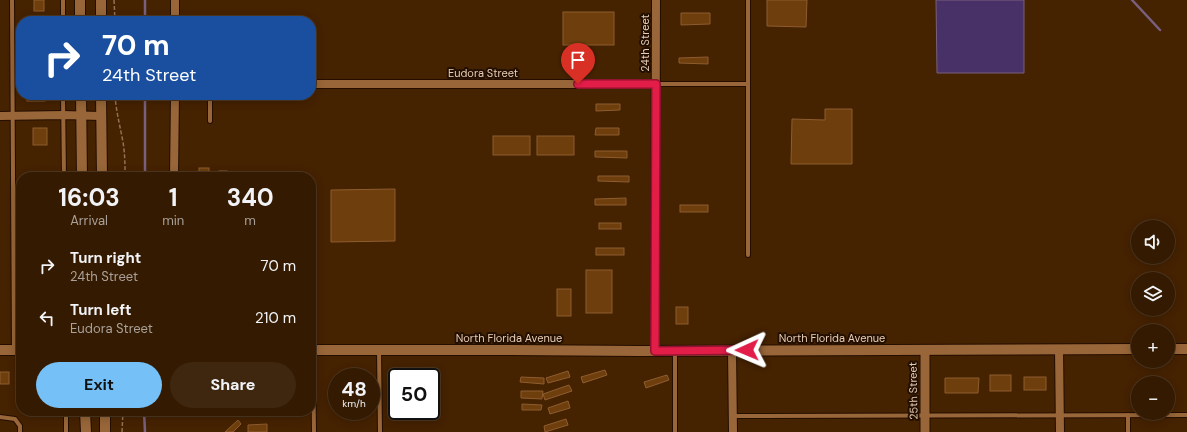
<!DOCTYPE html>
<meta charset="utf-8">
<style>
:root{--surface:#341a00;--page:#3f270f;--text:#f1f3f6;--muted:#a9a199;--line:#4e3822;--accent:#75c0f6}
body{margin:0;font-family:"DM Sans",sans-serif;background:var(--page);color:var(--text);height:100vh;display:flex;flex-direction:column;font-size:15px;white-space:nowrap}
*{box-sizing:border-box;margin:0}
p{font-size:13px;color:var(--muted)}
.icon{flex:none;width:22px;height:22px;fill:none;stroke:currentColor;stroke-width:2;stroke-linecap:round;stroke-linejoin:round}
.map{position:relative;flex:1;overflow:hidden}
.sheet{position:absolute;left:16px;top:172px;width:300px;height:244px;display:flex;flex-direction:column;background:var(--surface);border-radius:16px;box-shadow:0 2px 10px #0003,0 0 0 1px var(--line)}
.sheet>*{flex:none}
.hud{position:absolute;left:16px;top:16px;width:300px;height:84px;border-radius:16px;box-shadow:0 2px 10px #0003,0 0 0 1px var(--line);background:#1a4fa0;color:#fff;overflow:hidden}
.buttons{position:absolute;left:1131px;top:220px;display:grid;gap:8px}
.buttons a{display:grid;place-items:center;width:44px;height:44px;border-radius:50%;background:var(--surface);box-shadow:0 2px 10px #0003,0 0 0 1px var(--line);font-size:20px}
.speed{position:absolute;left:328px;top:368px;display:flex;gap:8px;font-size:20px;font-weight:700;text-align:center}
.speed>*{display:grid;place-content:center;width:52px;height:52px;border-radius:50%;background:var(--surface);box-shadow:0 2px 10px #0003,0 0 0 1px var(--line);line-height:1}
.speed small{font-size:10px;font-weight:400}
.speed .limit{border:2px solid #111;border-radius:6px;background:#fff;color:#111}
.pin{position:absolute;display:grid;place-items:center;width:34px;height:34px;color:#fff;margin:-41px -17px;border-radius:50% 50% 50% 0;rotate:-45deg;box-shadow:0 0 4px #0007}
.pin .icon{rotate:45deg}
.me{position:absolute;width:44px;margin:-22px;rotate:269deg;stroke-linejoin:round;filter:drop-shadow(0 0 3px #0008)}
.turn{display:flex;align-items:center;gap:14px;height:84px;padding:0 20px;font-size:18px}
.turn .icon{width:52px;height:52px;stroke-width:2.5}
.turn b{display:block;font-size:28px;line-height:34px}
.eta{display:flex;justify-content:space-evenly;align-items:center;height:68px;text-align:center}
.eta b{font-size:24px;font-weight:700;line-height:28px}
.button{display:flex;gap:8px;margin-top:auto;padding:8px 20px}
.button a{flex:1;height:46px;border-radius:24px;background:var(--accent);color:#111;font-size:16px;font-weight:700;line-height:46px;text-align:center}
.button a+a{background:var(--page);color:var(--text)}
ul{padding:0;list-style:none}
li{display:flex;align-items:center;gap:12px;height:52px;padding:0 20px}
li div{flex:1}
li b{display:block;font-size:15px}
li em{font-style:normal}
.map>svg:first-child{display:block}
.water{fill:#483167;stroke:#78607e}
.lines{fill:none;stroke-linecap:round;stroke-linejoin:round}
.stream{stroke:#78607e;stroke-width:2.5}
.building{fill:#6e3f0d;stroke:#8e5c2f}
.service-casing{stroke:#250e00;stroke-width:6}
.minor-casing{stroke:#250e00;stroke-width:10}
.tertiary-casing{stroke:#250e00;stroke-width:11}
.secondary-casing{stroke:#250e00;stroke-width:12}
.path{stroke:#927255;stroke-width:1.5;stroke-dasharray:4 2;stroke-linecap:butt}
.service{stroke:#986638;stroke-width:4}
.minor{stroke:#986638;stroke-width:8}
.tertiary{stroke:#986638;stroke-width:9}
.secondary{stroke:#986638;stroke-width:10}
.route-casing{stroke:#92132f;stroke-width:10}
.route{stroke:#e11d48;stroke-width:7}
.labels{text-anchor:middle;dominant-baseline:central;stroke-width:4;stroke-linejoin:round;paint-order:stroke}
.street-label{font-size:11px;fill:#e8ccb5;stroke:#230f00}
</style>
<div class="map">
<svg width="1187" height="432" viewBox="0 0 1187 432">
<rect width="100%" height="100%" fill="#452200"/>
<!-- water -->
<path class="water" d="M936,0H1024V73H937Z"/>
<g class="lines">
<!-- stream -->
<g class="stream">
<path d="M145,0V21"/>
<path d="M1132,0L1160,30"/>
<path d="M145,95V177"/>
<path d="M144,411L145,432"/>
</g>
</g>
<!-- building -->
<g class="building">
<rect x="34" y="0" width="10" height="11"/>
<path d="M767,0H807L806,27L767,26Z"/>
<rect x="563" y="12" width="51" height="33"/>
<path d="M681,13H710V24L681,25Z"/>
<path d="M708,57V64L679,63V58Z"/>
<rect x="27" y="95" width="18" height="6"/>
<path d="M596,104H620V110L596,111Z"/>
<path d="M825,109H852V164H791L792,119L825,120Z"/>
<rect x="33" y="128" width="14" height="17"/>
<path d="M596,128H619V135H595Z"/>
<rect x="493" y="136" width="37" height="19"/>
<rect x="537" y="136" width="37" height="19"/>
<path d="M595,151H627V158L595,157Z"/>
<rect x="199" y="168" width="10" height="9"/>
<rect x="219" y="171" width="8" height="6"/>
<path d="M598,176H629V182L598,181Z"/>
<path d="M395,189V241L331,242V190Z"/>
<path d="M626,198V205H595V199Z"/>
<rect x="680" y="205" width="28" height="7"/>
<rect x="599" y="223" width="22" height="6"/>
<rect x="596" y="248" width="28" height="7"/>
<rect x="586" y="270" width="26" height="43"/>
<rect x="557" y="289" width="14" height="27"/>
<rect x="676" y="307" width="12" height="17"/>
<path d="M605,370L607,375L583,383L581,377Z"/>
<path d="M568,371L570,377L548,383L546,378Z"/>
<rect x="0" y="372" width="9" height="12"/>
<rect x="16" y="372" width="5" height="10"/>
<path d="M667,375L669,380L646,388L644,382Z"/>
<rect x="990" y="375" width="21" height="16"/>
<path d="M521,377L544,378V384L520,382Z"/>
<rect x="1024" y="377" width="22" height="13"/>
<path d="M945,378H979L978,393H945Z"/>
<path d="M569,385L572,391L545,400L543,394Z"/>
<path d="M521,391H543L542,399L521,398Z"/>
<path d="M568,401L570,408L550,414L548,408Z"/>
<path d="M522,404L542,405L541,410H522Z"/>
<path d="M566,419L568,425L545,432L544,426Z"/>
<path d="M238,420L241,424L233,432H225Z"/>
<path d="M267,424V432H248V425Z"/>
</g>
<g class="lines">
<defs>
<g id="service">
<path d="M12,0L14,350"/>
<path d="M63,0V21"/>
<path d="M656,84H748"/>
<path d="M63,95L64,177"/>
<path d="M210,121V95"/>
<path d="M748,255V0"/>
<path d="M313,350L314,432"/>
<path d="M379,350L380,432"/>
<path d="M675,351V432"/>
<path d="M66,411V432"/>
<path d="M733,416L1187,415"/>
<path d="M0,417L15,419L20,426V432"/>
<path d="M1128,432V415"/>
</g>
<g id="minor">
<path d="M175,21V0"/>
<path d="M311,84H656"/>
<path d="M0,116L63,115L101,116"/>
<path d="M174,177L175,95"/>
<path d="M1059,349L1060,432"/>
<path d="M732,350L733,432"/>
<path d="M655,351L656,0"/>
</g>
<path id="tertiary" d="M925,350V432"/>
<g id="secondary">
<path d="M80,0V21"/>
<path d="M101,0V21"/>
<path d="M81,95L82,177"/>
<path d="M101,95L102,177"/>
<path d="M1168,349H1187"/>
<path d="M0,350H21"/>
<path d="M311,350H511L639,351L1138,349"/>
<path d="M85,411L86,432"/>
<path d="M105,411V432"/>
</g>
</defs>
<!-- service casing -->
<use href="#service" class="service-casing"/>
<!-- minor casing -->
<use href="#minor" class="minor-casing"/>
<!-- tertiary casing -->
<use href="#tertiary" class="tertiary-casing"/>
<!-- secondary casing -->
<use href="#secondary" class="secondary-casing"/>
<!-- path -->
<g class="path">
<path d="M114,0L115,21"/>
<path d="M115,95C116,111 120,126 123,142C125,154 125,165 125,177"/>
<path d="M122,432L123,411"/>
</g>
<!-- service -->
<use href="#service" class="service"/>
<!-- minor -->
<use href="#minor" class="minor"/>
<!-- tertiary -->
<use href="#tertiary" class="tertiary"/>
<!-- secondary -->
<use href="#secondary" class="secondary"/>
</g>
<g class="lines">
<defs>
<path id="route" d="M578,84H656L655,351L747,350"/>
</defs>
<!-- route casing -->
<use href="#route" class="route-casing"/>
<!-- route -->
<use href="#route" class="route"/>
</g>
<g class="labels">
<!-- street labels -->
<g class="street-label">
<text transform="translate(645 43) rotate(-90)">24th Street</text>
<text x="483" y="73">Eudora Street</text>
<text x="509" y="338">North Florida Avenue</text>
<text x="832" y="338">North Florida Avenue</text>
<text transform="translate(913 391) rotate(-91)">25th Street</text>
</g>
</g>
</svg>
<div class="buttons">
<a><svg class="icon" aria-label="sound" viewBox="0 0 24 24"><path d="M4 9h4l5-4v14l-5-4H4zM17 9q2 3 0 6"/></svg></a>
<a><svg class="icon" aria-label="layers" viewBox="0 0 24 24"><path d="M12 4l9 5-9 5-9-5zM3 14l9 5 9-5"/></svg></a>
<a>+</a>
<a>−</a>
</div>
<div class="speed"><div>48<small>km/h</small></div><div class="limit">50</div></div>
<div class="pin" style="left:578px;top:84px;background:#d93025"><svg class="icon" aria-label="arrive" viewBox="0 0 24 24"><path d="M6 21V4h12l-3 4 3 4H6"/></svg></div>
<svg class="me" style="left:747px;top:350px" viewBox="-20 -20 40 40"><path d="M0-17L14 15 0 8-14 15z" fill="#e11d48" stroke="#fff" stroke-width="4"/></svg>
<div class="hud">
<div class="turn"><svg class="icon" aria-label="right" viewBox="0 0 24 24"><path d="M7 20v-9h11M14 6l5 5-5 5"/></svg><div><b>70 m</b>24th Street</div></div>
</div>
<section class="sheet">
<div class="eta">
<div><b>16:03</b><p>Arrival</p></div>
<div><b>1</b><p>min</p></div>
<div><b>340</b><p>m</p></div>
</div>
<ul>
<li><svg class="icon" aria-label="right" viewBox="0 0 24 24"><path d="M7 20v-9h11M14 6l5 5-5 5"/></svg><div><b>Turn right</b><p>24th Street</p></div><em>70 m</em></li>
<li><svg class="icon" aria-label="left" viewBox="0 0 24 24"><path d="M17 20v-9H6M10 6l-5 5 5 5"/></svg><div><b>Turn left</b><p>Eudora Street</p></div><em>210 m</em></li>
</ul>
<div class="button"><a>Exit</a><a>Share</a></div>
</section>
</div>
